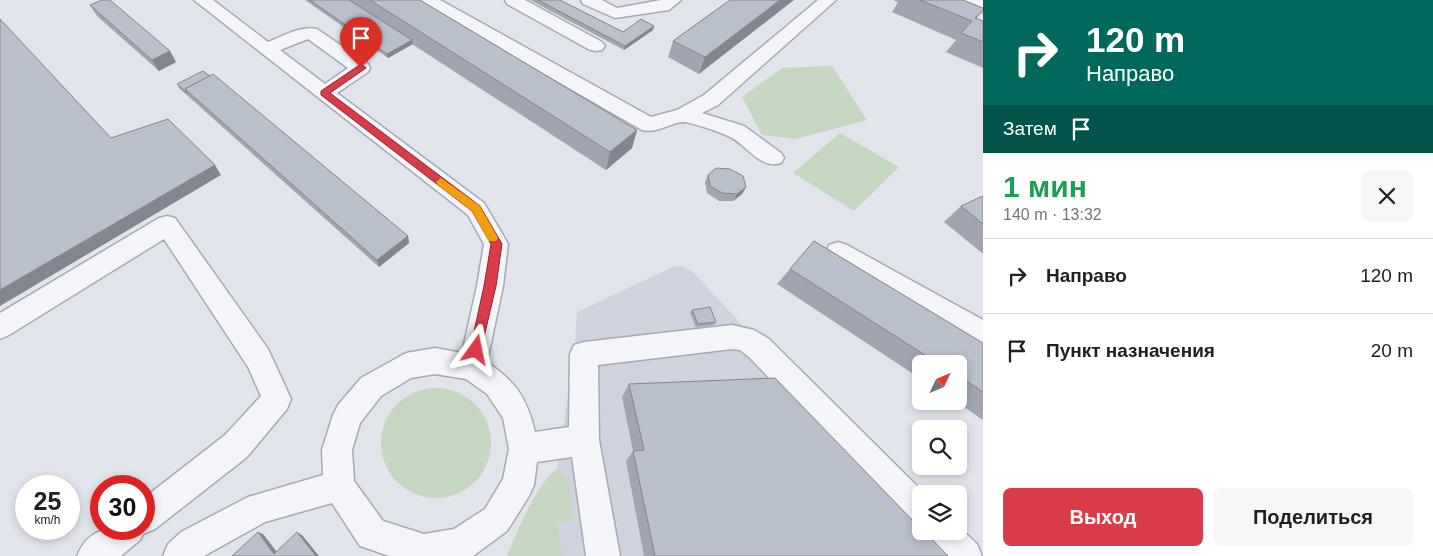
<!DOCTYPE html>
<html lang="ru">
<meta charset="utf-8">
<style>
:root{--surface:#fff;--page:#f6f6f6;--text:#202124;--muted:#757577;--line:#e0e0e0;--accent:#da3b48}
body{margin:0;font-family:Helvetica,sans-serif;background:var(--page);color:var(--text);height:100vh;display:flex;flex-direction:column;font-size:19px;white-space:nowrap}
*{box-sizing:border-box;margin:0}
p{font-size:16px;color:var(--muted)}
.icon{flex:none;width:28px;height:28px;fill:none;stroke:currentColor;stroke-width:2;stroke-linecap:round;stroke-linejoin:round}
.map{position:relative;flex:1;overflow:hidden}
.panel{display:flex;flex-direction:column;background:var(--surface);width:450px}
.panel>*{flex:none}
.guide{background:#00695c;color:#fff;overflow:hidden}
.needle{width:32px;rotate:46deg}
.fabs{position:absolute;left:912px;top:355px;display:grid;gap:10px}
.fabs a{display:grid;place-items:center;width:55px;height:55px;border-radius:8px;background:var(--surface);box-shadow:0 2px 8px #0003;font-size:25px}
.speed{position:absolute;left:15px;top:475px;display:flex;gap:10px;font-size:25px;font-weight:700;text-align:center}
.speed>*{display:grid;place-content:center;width:65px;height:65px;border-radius:50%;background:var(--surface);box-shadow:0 2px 8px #0003;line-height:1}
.speed small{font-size:12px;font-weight:400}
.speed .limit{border:8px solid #d22;background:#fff;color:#111}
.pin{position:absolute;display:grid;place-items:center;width:42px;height:42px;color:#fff;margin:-51px -21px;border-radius:50% 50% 50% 0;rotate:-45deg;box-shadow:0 0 5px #0007}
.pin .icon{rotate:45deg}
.me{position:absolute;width:55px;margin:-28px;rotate:12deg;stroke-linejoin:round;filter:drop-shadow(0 0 4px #0008)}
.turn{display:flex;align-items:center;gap:18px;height:105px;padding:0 20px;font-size:22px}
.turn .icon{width:65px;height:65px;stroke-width:2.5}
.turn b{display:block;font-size:35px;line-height:42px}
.then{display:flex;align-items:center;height:48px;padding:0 20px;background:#0003;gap:10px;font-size:19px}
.round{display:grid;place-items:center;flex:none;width:52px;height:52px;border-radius:8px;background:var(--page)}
.summary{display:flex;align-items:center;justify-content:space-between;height:85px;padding:0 20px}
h1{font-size:30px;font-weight:600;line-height:38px;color:#1e9e55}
.action{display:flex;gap:10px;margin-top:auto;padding:10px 20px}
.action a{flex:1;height:58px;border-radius:8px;background:var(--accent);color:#fff;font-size:20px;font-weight:600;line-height:58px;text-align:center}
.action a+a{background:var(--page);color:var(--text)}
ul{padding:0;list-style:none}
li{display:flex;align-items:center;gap:15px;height:75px;padding:0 20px;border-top:1px solid var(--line)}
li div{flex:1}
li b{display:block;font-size:19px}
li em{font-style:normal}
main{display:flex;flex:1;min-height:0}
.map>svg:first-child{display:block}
.built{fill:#cfd3dd}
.green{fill:#c5d6c1}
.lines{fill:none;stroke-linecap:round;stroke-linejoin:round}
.minor-casing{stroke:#a5aab6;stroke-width:3}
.minor{fill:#f4f5f9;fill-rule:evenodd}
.wall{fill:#a0a5af}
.shaded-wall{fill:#82868e}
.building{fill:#bac0cb;stroke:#82868e}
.route{fill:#da3b48;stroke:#8e262f}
.slow{fill:#f59e0b}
</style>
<main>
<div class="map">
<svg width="983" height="556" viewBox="0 0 983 556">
<rect width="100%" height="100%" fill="#e1e4eb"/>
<!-- built -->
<path class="built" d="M675,266H683L693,272L744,327L921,505V531H948L973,556H507L519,528L537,493L551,473L557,470L575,348L577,312Z"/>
<!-- green -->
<g class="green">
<path d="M832,66L867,120L796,139L762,135L742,97L782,68Z"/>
<path d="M840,133L899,167L854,211L793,173Z"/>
<circle cx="436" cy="443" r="55"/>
<path d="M557,470C573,478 571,505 573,521L558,523L562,556H507C516,535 537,481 557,470Z"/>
</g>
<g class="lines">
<defs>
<g id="minor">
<path d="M194,0H213L268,42C283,36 301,25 317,29L368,64L370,68L368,72L337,93L484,203L504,237L508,244L503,286L487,362C516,382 527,398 535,432L569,427L570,354L574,345L584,342L732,325L754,330L769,339L925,494H921V528L910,523L749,357L740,350L732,349L598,365L599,440L620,556H586L572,457L537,462L534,485L529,496L507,531L473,556H389L372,550L360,546L332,503L265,522L204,556H163L168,544L181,532L248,497L323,475L322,450L333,415L338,405L361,378L406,353L435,348L462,353L477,286L484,244L468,215ZM308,39L348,68L325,84L280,50ZM435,374L466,379L487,394L503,418L509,449L503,479L485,509L454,529L424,534L383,521L354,481L352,450L360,423L381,396L411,378Z"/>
<path d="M420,0H440L651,117L677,110L704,95L818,0H836L718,105L702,113L744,126L781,153L784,158L781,163C759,170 746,143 728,136C721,132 690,122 683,122C669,123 657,134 642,130L422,4Z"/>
<path d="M505,0H525L602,42L605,46L602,50L596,51L590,50L507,4Z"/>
<path d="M581,0H602L617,8L661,0H681L669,10L615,18L583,4Z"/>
<path d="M964,0H983V12L977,11Z"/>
<path d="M167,216L175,218L268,349L291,399L287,409L247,457L155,529L143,534L140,540L121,556H77C91,523 114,529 144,529V498L225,435L261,396L248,367L164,239L9,335L0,339V313L159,218Z"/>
<path d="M838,242L847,245L983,320V346L974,342L829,259L826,252L829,245Z"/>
<path d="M959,527L977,544L982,556H942L928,543L924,531H959Z"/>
</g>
</defs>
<!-- minor casing -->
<use href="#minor" class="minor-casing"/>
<!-- minor -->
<use href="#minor" class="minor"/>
</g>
<!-- wall -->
<g class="wall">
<path d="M305,0H420L637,130L632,148L606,170L412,44L388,58Z"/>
<path d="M530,0H560L623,32L654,26L653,30L624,50Z"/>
<path d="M730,0L699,74L668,57L673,41Z"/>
<path d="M893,0H963L983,10L976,19L983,21V68L946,52L956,40L892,12L898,2Z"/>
<path d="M90,5L176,62L159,71L97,16Z"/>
<path d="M177,84L408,236L409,243L379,267L179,88Z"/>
<path d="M708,175L746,187L742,194L733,201H719L707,193L705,182Z"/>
<path d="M983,196V253H982L944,222L961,206Z"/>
<path d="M814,241L983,343V420L955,401H959V364H921V379L777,284Z"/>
<path d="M692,310L716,322L714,325L696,327L690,313Z"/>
<path d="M629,384L948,556H644L626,461L633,451L622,397Z"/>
</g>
<!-- shaded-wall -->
<g class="shaded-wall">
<path d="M780,0H794L699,74L705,57Z"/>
<path d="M654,26L653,30L624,50L625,46Z"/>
<path d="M412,40L413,44L388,58L387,54Z"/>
<path d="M170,51L176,62L159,71L152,60Z"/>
<path d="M637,130L632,148L606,170L610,152Z"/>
<path d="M215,165L221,175L0,306V290Z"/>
<path d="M746,187L742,194L733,201L737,194Z"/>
<path d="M408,236L409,243L379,267L377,260Z"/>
<path d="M258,532L263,534L280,556L274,554Z"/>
<path d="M297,532L302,535L319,556H316Z"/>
</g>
<!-- building -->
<g class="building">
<path d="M102,0H110L170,51L152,60L90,5Z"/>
<path d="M310,0H349L412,40L387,54Z"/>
<path d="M370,0H420L637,130L610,152Z"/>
<path d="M538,0H560L623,32L641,19L654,26L625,46Z"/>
<path d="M730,0H780L705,57L673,41Z"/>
<path d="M920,0H963L983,8V10L975,18L983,21V42L961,33L972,21Z"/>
<path d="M0,19L111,138L168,119L215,165L0,290Z"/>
<path d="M203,71L210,76L185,89L187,93L177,84Z"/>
<path d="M213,74L408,236L377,260L185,89Z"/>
<path d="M716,168L730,169L743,176L746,187L737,194L722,193L710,186L708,175Z"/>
<path d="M983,196V224L961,206Z"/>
<path d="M814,241L983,343V392L959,376V364H939L790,269Z"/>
<path d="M710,307L716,322L698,324L692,310Z"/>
<path d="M775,378L921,529V531H924L948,556H655L633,451L644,450L629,384Z"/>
<path d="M258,532L274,554L297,532L316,556H232Z"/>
</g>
<!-- route -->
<path class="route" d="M358,66H364L366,68L330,93L480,206L502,244L496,286L480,354L476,356L471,354L470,350L484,286L491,244L472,211L321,95V91Z"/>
<!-- slow -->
<path class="slow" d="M441,178L480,206L498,238L496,241H489L472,211L438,185L436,182Z"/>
</svg>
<div class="fabs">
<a><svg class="needle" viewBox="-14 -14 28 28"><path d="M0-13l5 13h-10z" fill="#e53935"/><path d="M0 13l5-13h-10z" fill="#757577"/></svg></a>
<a><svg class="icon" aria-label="search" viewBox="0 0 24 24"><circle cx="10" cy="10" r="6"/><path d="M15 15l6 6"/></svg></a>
<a><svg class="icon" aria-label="layers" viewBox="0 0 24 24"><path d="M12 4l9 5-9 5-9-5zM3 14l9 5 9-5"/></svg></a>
</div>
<div class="speed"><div>25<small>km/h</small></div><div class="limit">30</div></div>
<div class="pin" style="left:361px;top:68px;background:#d93025"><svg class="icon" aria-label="arrive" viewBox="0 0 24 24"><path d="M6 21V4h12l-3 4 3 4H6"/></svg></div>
<svg class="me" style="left:476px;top:350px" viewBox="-20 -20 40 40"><path d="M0-17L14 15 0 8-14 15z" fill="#da3b48" stroke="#fff" stroke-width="4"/></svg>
</div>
<section class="panel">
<div class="guide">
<div class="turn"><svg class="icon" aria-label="right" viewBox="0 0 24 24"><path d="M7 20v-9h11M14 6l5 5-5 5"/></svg><div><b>120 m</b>Направо</div></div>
<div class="then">Затем<svg class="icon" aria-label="arrive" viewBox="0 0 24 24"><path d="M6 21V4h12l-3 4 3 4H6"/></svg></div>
</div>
<div class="summary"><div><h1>1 мин</h1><p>140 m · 13:32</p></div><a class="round"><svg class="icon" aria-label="close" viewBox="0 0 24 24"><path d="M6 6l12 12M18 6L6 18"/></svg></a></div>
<ul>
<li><svg class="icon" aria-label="right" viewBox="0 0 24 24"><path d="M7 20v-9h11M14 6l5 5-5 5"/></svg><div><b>Направо</b></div><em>120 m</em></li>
<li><svg class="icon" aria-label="arrive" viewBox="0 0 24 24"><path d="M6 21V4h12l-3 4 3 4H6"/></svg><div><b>Пункт назначения</b></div><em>20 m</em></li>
</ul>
<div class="action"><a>Выход</a><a>Поделиться</a></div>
</section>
</main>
